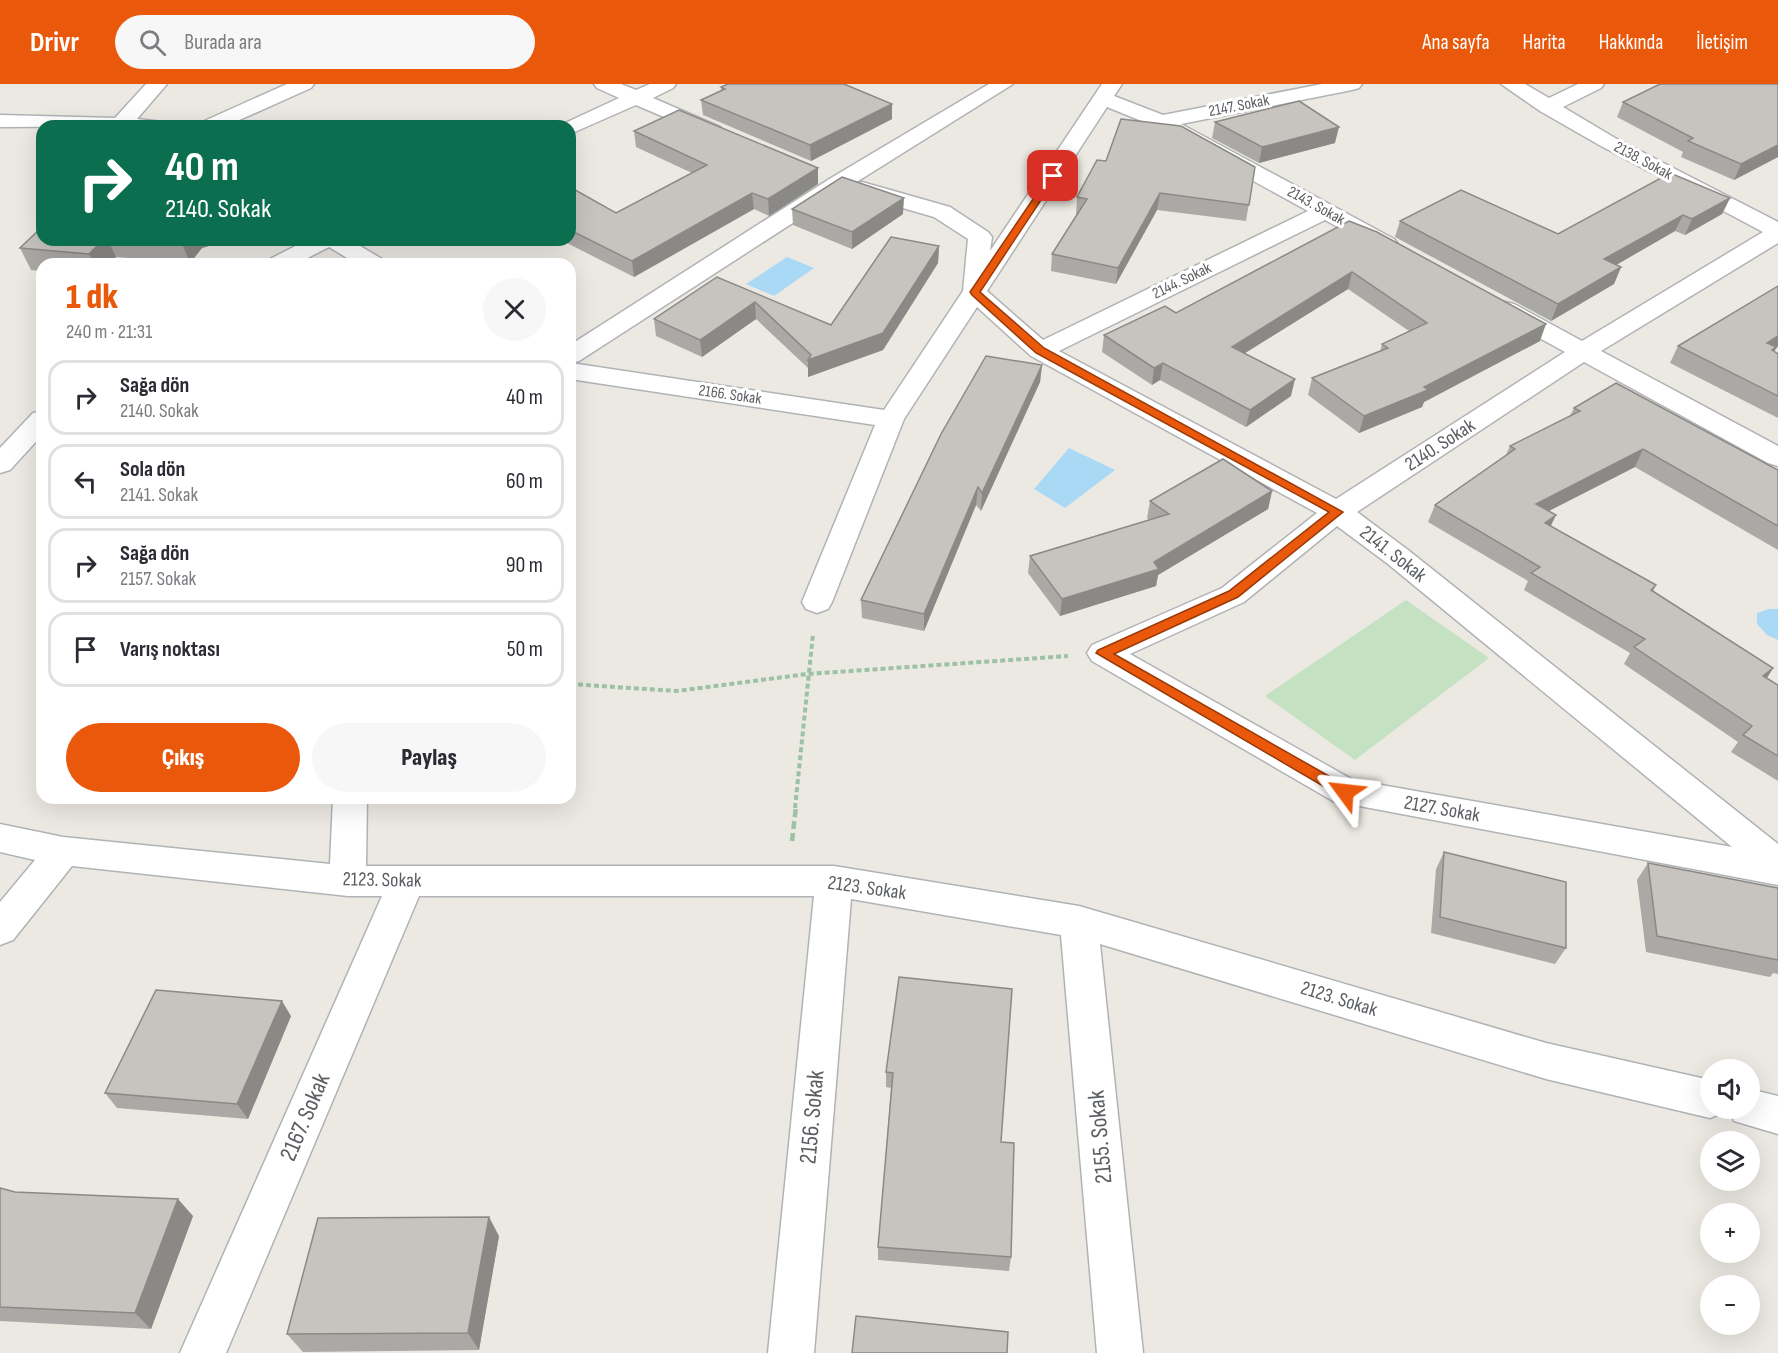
<!DOCTYPE html>
<html lang="tr">
<meta charset="utf-8">
<style>
:root{--surface:#fff;--page:#f7f7f7;--text:#2b2b33;--muted:#7c7c81;--line:#e1e1e2;--accent:#ea580c}
body{margin:0;font-family:"Sofia Sans Condensed",sans-serif;background:var(--page);color:var(--text);height:100vh;display:flex;flex-direction:column;font-size:22px;white-space:nowrap}
*{box-sizing:border-box;margin:0}
p{font-size:20px;color:var(--muted)}
.icon{flex:none;width:33px;height:33px;fill:none;stroke:currentColor;stroke-width:2;stroke-linecap:round;stroke-linejoin:round}
.map{position:relative;flex:1;overflow:hidden}
.side{position:absolute;left:36px;top:174px;width:540px;height:546px;display:flex;flex-direction:column;background:var(--surface);border-radius:18px;box-shadow:0 6px 24px #0002}
.side>*{flex:none}
.top-card{position:absolute;left:36px;top:36px;width:540px;height:126px;border-radius:18px;box-shadow:0 6px 24px #0002;background:#0b6e4f;color:#fff;overflow:hidden}
.fabs{position:absolute;left:1700px;top:975px;display:grid;gap:12px}
.fabs a{display:grid;place-items:center;width:60px;height:60px;border-radius:50%;background:var(--surface);box-shadow:0 6px 24px #0002;font-size:30px}
.pin{position:absolute;display:grid;place-items:center;width:51px;height:51px;color:#fff;margin:-26px;border-radius:12px;box-shadow:0 3px 9px #0006}
.me{position:absolute;width:66px;margin:-33px;rotate:300deg;stroke-linejoin:round;filter:drop-shadow(0 0 4px #0008)}
.turn{display:flex;align-items:center;gap:21px;height:126px;padding:0 30px;font-size:27px}
.turn .icon{width:78px;height:78px;stroke-width:2.5}
.turn b{display:block;font-size:42px;line-height:51px}
.round{display:grid;place-items:center;flex:none;width:63px;height:63px;border-radius:32px;background:var(--page)}
.overview{display:flex;align-items:center;justify-content:space-between;height:102px;padding:0 30px}
h1{font-size:36px;font-weight:800;line-height:45px;color:var(--accent)}
.action{display:flex;gap:12px;margin-top:auto;padding:12px 30px}
.action a{flex:1;height:69px;border-radius:36px;background:var(--accent);color:#fff;font-size:24px;font-weight:800;line-height:69px;text-align:center}
.action a+a{background:var(--page);color:var(--text)}
ul{padding:0;list-style:none}
li{display:flex;align-items:center;gap:18px;height:75px;margin:0 12px 9px;padding:0 18px;border:3px solid var(--line);border-radius:18px}
li div{flex:1}
li b{display:block;font-size:22px}
li em{font-style:normal}
header{display:flex;align-items:center;gap:36px;box-sizing:border-box;height:84px;padding:0 30px;background:var(--accent);color:#fff}
header strong{font-size:28px}
nav{display:flex;gap:33px;margin-inline-start:auto;font-size:21px}
.search{width:420px;height:54px;background:var(--page);display:flex;align-items:center;gap:15px;box-sizing:border-box;padding:0 21px;border-radius:33px;color:var(--muted);font-size:22px}
.map>svg:first-child{display:block}
.green{fill:#c4e1c2}
.water{fill:#aad9f5}
.lines{fill:none;stroke-linecap:round;stroke-linejoin:round}
.minor-casing{stroke:#b0b3b6;stroke-width:3}
.path-far1{stroke:#9cc1a4;stroke-width:4;stroke-dasharray:5 3;stroke-linecap:butt}
.path{stroke:#9cc1a4;stroke-width:4.5;stroke-dasharray:8 4;stroke-linecap:butt}
.minor{fill:#fff;fill-rule:evenodd}
.wall{fill:#aba9a5}
.shaded-wall{fill:#8b8986}
.building{fill:#c7c4c0;stroke:#8b8986;stroke-width:1.5}
.route{fill:#ea580c;stroke:#983908;stroke-width:1.5}
.labels{text-anchor:middle;dominant-baseline:central;stroke-width:6;stroke-linejoin:round;paint-order:stroke}
.far-street-label{font-size:16px;fill:#5b5e62;stroke:#fff}
.street-label{font-size:20px;fill:#5b5e62;stroke:#fff}
.near-street-label{font-size:24px;fill:#5b5e62;stroke:#fff}
</style>
<header>
<strong>Drivr</strong>
<div class="search"><svg class="icon" aria-label="search" viewBox="0 0 24 24"><circle cx="10" cy="10" r="6"/><path d="M15 15l6 6"/></svg>Burada ara</div>
<nav><a>Ana sayfa</a><a>Harita</a><a>Hakkında</a><a>İletişim</a></nav>
</header>
<div class="map">
<svg width="1778" height="1269" viewBox="0 0 1778 1269">
<rect width="100%" height="100%" fill="#ece9e3"/>
<!-- green -->
<path class="green" d="M1406,516L1489,574L1355,676L1265,612Z"/>
<!-- water -->
<g class="water">
<path d="M787,173L814,184L774,212L746,200Z"/>
<path d="M1069,364L1115,386L1065,424L1034,405Z"/>
<path d="M1769,525H1778V556L1767,551L1757,540V529Z"/>
</g>
<g class="lines">
<defs>
<g id="minor">
<path d="M146,0H167L137,35L163,38L166,42L0,43V31L115,34Z"/>
<path d="M287,0H314L311,4L226,42H199L202,38Z"/>
<path d="M594,0H621L636,6L650,0H676L673,4L653,14L720,43L723,47L720,51H706L636,21L570,50V42H561L563,40L619,14L597,4Z"/>
<path d="M989,0H1013L847,104L579,277L571,279L884,326L963,207L968,155L934,133L854,110L851,105L854,100L862,98L950,123L988,148L992,153L990,167L1102,0H1122L1114,12L1163,31L1322,0H1362L1359,4L1352,6L1181,40L1394,155L1398,160L1394,165H1378L1325,136L1059,267L1336,415L1565,268L1496,230L1493,225L1496,220L1505,218L1514,220L1582,257L1763,148L1601,62L1540,27L1501,0H1525L1549,14L1578,0H1604L1601,4L1563,23L1615,54L1778,138V159L1601,267L1778,362V382L1768,379L1584,278L1357,428L1408,466L1778,760V801L1333,717L1092,577L1087,569L1092,561L1222,504L1317,429L1031,272L977,223L904,335L832,518L828,525L817,529L806,525L802,518L875,341L570,295V261L831,94ZM1107,23L1154,42L1308,127L1043,256L987,207ZM1337,442L1388,480L1732,763L1353,696L1130,570L1244,518Z"/>
<path d="M307,156H350L382,175L386,180H357L329,163L296,180H266L270,175Z"/>
<path d="M42,327V351L10,386L0,389V364L33,329Z"/>
<path d="M333,714H367L366,782H834L1079,822L1546,959L1710,996V1024H1726L1724,1028L1710,1034L1546,995L1100,860L1143,1269H1097L1061,851L851,815L814,1269H768L814,812H419L226,1269H180L382,812H348L72,782L13,856L0,861V818L35,776L0,768V740L63,753L330,780Z"/>
<path d="M1749,1005L1778,1012V1050L1734,1037L1729,1024H1749Z"/>
</g>
</defs>
<!-- minor casing -->
<use href="#minor" class="minor-casing"/>
<!-- path-far1 -->
<g class="path-far1">
<path d="M570,600L677,607L807,590L1068,572"/>
<path d="M795,724L813,550"/>
</g>
<!-- path -->
<path class="path" d="M792,757L796,722"/>
<!-- minor -->
<use href="#minor" class="minor"/>
</g>
<!-- wall -->
<g class="wall">
<path d="M721,3L892,20V35L811,77L703,31L701,16L721,6Z"/>
<path d="M1623,18L1778,73L1734,96L1681,73L1683,68L1617,33Z"/>
<path d="M1215,38L1335,59L1259,79L1212,54Z"/>
<path d="M634,47L818,84V100L769,132L754,125L634,193L561,156H570V103L616,129L692,89L636,63Z"/>
<path d="M1106,77L1255,83L1246,137L1157,126L1116,200L1051,187L1052,170L1077,130H1076L1077,113Z"/>
<path d="M1730,114L1722,130L1685,151L1675,147L1616,181L1621,183L1614,200L1551,237L1395,153L1400,137L1558,150Z"/>
<path d="M792,125L903,130L852,165L793,141Z"/>
<path d="M1349,137L1540,257L1424,318L1422,323L1359,349L1308,311L1312,294L1380,268L1382,260L1409,247L1348,205L1245,269L1291,312L1246,343L1160,296L1152,301L1102,268L1104,251L1176,229Z"/>
<path d="M42,156H228L202,164L190,179L116,173L110,180H42V187L31,186L20,164Z"/>
<path d="M939,162L938,179L883,266L808,293V284L756,235L702,273L656,252L654,235L717,193L831,241Z"/>
<path d="M1778,202V262L1774,268L1778,270V334L1670,279L1678,262Z"/>
<path d="M1042,281L1040,298L981,427L976,421L924,547L862,534L861,516Z"/>
<path d="M1574,324L1778,386V466L1635,383L1549,427L1551,442L1656,501L1653,508L1773,584L1767,594L1778,601V697L1731,668L1738,658L1624,580L1630,569L1524,506L1528,497L1428,438L1435,421L1506,371L1510,362L1570,332Z"/>
<path d="M1272,407L1268,425L1158,491L1156,502L1060,532L1028,489L1030,472L1149,436L1147,434L1150,417Z"/>
<path d="M1444,768L1566,864L1555,880L1431,849L1436,785Z"/>
<path d="M1648,779L1778,804V890L1773,889L1770,893L1646,868L1637,796Z"/>
<path d="M899,893L1001,1058L1011,1173L1009,1187L878,1176V1163L891,1004L886,1003V988Z"/>
<path d="M291,932L248,1035L117,1024L105,1009Z"/>
<path d="M0,1104L15,1108L193,1132L151,1245L0,1237Z"/>
<path d="M499,1152L479,1266L303,1268L287,1250Z"/>
</g>
<!-- shaded-wall -->
<g class="shaded-wall">
<path d="M892,20V35L811,77L810,61Z"/>
<path d="M1339,43L1335,59L1259,79L1262,63Z"/>
<path d="M1778,61V73L1734,96L1741,80Z"/>
<path d="M818,84V100L769,132L768,115Z"/>
<path d="M752,109L754,125L634,193L632,177Z"/>
<path d="M1160,109L1157,126L1116,200L1118,184Z"/>
<path d="M904,114L903,130L852,165V148Z"/>
<path d="M1730,114L1722,130L1685,151L1692,135Z"/>
<path d="M1683,131L1675,147L1597,192L1604,175Z"/>
<path d="M103,156H108L116,173L110,180H94L89,170Z"/>
<path d="M182,156H228L202,164L190,179L181,157Z"/>
<path d="M939,162L938,179L883,266L808,293V276Z"/>
<path d="M1621,183L1614,200L1551,237L1558,220Z"/>
<path d="M1352,188L1348,205L1229,279L1232,263Z"/>
<path d="M755,218L756,235L702,273L700,256Z"/>
<path d="M1546,240L1540,257L1424,318L1422,323L1359,349L1364,332L1424,303Z"/>
<path d="M1778,252V262L1776,264L1767,280V259Z"/>
<path d="M1163,279L1160,296L1152,301L1154,284Z"/>
<path d="M1042,281L1040,298L981,427L982,409Z"/>
<path d="M1295,295L1291,312L1246,343L1250,326Z"/>
<path d="M1643,365L1635,383L1529,437L1536,420Z"/>
<path d="M978,403L976,421L924,547V530Z"/>
<path d="M1272,407L1268,425L1158,491L1156,502L1060,532L1062,515L1154,478Z"/>
<path d="M1556,431L1548,448L1545,439Z"/>
<path d="M1773,584L1762,602L1763,592Z"/>
<path d="M282,917L291,932L248,1035L237,1020Z"/>
<path d="M178,1115L193,1132L151,1245L135,1229Z"/>
<path d="M489,1133L499,1152L479,1266L468,1249Z"/>
</g>
<!-- building -->
<g class="building">
<path d="M728,0H844L892,20L810,61L701,16L725,5L721,3Z"/>
<path d="M1660,0H1778V61L1741,80L1688,57L1693,54L1623,18Z"/>
<path d="M1299,17L1339,43L1262,63L1215,38Z"/>
<path d="M679,26L818,84L768,115L752,109L632,177L570,146V103L616,129L707,81L634,47Z"/>
<path d="M1121,35L1181,42L1255,83L1249,121L1160,109L1118,184L1052,170L1087,115L1077,113L1097,76L1106,77Z"/>
<path d="M1670,89L1730,114L1692,135L1683,131L1604,175L1621,183L1558,220L1400,137L1461,106L1558,150Z"/>
<path d="M842,93L904,114L852,148L792,125Z"/>
<path d="M1349,137L1377,148L1546,240L1424,303L1428,306L1364,332L1312,294L1388,264L1382,260L1427,239L1352,188L1232,263L1295,295L1250,326L1163,279L1154,284L1104,251L1165,222L1176,229Z"/>
<path d="M42,143V156H103L89,170L20,164Z"/>
<path d="M891,153L939,162L883,249L808,276L811,271L755,218L700,256L654,235L717,193L831,241Z"/>
<path d="M163,156H182L181,157Z"/>
<path d="M1778,202V252L1767,259L1776,263L1772,266L1778,270V312L1678,262Z"/>
<path d="M986,272L1042,281L982,409L978,403L924,530L861,516L941,350Z"/>
<path d="M1616,299L1778,386V442L1643,365L1536,420L1556,431L1545,439L1656,501L1651,506L1773,584L1763,592L1778,601V672L1743,651L1752,642L1634,563L1645,555L1531,489L1540,483L1435,421L1515,365L1510,362L1580,327L1574,324Z"/>
<path d="M1223,375L1272,407L1154,478L1159,485L1062,515L1030,472L1169,430L1150,417Z"/>
<path d="M1444,768L1566,798V864L1440,833Z"/>
<path d="M1648,779L1778,804V876L1657,852Z"/>
<path d="M899,893L1012,905L1001,1058L1014,1059L1011,1173L878,1163L893,989L886,988Z"/>
<path d="M156,906L282,917L237,1020L105,1009Z"/>
<path d="M0,1104L15,1108L178,1115L135,1229L0,1223Z"/>
<path d="M489,1133L468,1249L287,1250L318,1134Z"/>
<path d="M856,1232L1008,1248L1007,1269H852Z"/>
</g>
<!-- route -->
<path class="route" d="M1053,90L1057,92L980,208L1044,264L1343,428L1238,513L1114,570L1350,704V712H1340L1096,569L1098,566L1229,507L1329,428L1036,269L972,211L970,208L1050,90Z"/>
<g class="labels">
<!-- far-street labels -->
<g class="far-street-label">
<text transform="translate(1239 22) rotate(-11)">2147. Sokak</text>
<text transform="translate(1643 77) rotate(28)">2138. Sokak</text>
<text transform="translate(1316 122) rotate(29)">2143. Sokak</text>
<text transform="translate(1182 197) rotate(-26)">2144. Sokak</text>
<text transform="translate(730 311) rotate(8)">2166. Sokak</text>
</g>
<!-- street labels -->
<g class="street-label">
<text transform="translate(1440 361) rotate(-33)">2140. Sokak</text>
<text transform="translate(1393 470) rotate(38)">2141. Sokak</text>
<text transform="translate(1442 725) rotate(10)">2127. Sokak</text>
<text transform="translate(382 796) rotate(1)">2123. Sokak</text>
<text transform="translate(867 804) rotate(8)">2123. Sokak</text>
<text transform="translate(1339 915) rotate(17)">2123. Sokak</text>
</g>
<!-- near-street labels -->
<g class="near-street-label">
<text transform="translate(305 1033) rotate(-67)">2167. Sokak</text>
<text transform="translate(812 1033) rotate(-85)">2156. Sokak</text>
<text transform="translate(1100 1053) rotate(-95)">2155. Sokak</text>
</g>
</g>
</svg>
<div class="fabs">
<a><svg class="icon" aria-label="sound" viewBox="0 0 24 24"><path d="M4 9h4l5-4v14l-5-4H4zM17 9q2 3 0 6"/></svg></a>
<a><svg class="icon" aria-label="layers" viewBox="0 0 24 24"><path d="M12 4l9 5-9 5-9-5zM3 14l9 5 9-5"/></svg></a>
<a>+</a>
<a>−</a>
</div>
<div class="pin" style="left:1053px;top:92px;background:#d93025"><svg class="icon" aria-label="arrive" viewBox="0 0 24 24"><path d="M6 21V4h12l-3 4 3 4H6"/></svg></div>
<svg class="me" style="left:1345px;top:708px" viewBox="-20 -20 40 40"><path d="M0-17L14 15 0 8-14 15z" fill="#ea580c" stroke="#fff" stroke-width="4"/></svg>
<div class="top-card">
<div class="turn"><svg class="icon" aria-label="right" viewBox="0 0 24 24"><path d="M7 20v-9h11M14 6l5 5-5 5"/></svg><div><b>40 m</b>2140. Sokak</div></div>
</div>
<section class="side">
<div class="overview"><div><h1>1 dk</h1><p>240 m · 21:31</p></div><a class="round"><svg class="icon" aria-label="close" viewBox="0 0 24 24"><path d="M6 6l12 12M18 6L6 18"/></svg></a></div>
<ul>
<li><svg class="icon" aria-label="right" viewBox="0 0 24 24"><path d="M7 20v-9h11M14 6l5 5-5 5"/></svg><div><b>Sağa dön</b><p>2140. Sokak</p></div><em>40 m</em></li>
<li><svg class="icon" aria-label="left" viewBox="0 0 24 24"><path d="M17 20v-9H6M10 6l-5 5 5 5"/></svg><div><b>Sola dön</b><p>2141. Sokak</p></div><em>60 m</em></li>
<li><svg class="icon" aria-label="right" viewBox="0 0 24 24"><path d="M7 20v-9h11M14 6l5 5-5 5"/></svg><div><b>Sağa dön</b><p>2157. Sokak</p></div><em>90 m</em></li>
<li><svg class="icon" aria-label="arrive" viewBox="0 0 24 24"><path d="M6 21V4h12l-3 4 3 4H6"/></svg><div><b>Varış noktası</b></div><em>50 m</em></li>
</ul>
<div class="action"><a>Çıkış</a><a>Paylaş</a></div>
</section>
</div>
